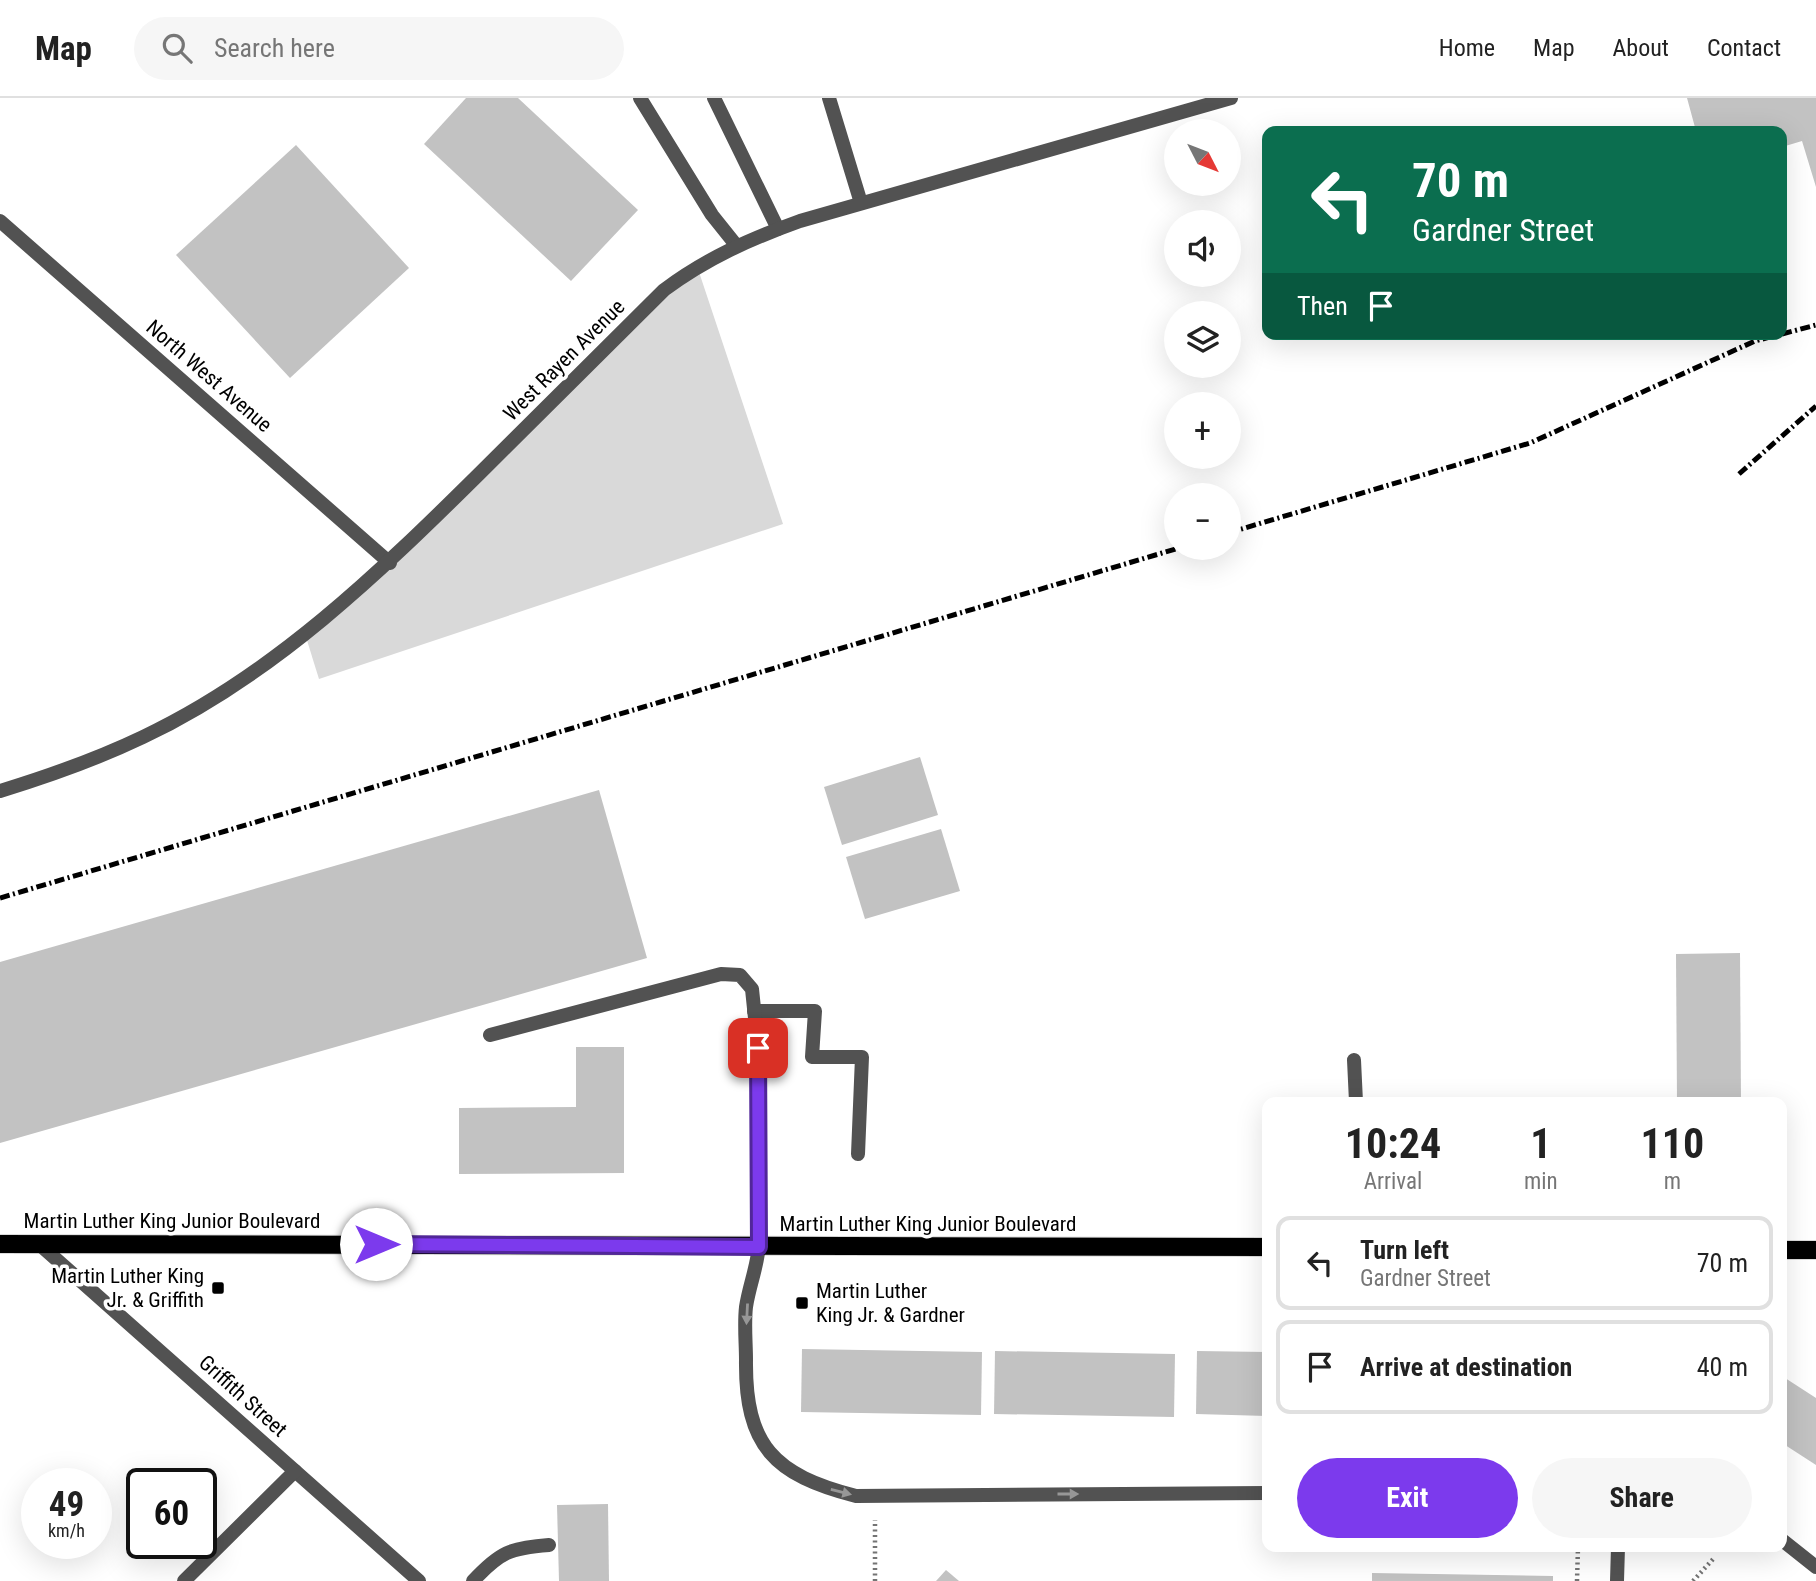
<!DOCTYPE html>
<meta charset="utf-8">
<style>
:root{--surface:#fff;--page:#f6f6f6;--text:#222;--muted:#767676;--line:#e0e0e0;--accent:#7c3aed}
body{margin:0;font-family:"Roboto Condensed",sans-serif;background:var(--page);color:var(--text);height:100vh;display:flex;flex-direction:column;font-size:26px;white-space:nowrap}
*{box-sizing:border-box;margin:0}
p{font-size:23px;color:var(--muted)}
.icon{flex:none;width:38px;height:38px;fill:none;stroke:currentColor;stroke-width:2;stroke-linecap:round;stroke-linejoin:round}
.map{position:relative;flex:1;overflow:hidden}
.details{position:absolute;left:1262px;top:999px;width:525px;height:455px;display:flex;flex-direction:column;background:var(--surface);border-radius:14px;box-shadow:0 7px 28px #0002}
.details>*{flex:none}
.guide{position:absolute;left:1262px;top:28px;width:525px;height:214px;border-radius:14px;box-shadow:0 7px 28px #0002;background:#0b6e4f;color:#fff;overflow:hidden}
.needle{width:46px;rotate:132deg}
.tools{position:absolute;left:1164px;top:21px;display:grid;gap:14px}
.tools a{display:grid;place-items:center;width:77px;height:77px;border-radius:50%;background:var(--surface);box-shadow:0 7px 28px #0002;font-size:35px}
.speed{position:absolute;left:21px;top:1370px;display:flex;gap:14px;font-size:35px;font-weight:700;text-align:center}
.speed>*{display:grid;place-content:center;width:91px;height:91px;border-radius:50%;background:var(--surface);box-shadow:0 7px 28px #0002;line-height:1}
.speed small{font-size:18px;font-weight:400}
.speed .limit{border:4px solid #111;border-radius:10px;background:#fff;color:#111}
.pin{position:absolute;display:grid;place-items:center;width:60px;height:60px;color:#fff;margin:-30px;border-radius:14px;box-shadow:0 4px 10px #0006}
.me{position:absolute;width:77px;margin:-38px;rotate:90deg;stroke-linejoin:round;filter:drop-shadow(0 0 5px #0008)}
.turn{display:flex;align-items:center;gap:24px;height:147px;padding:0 35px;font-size:32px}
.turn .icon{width:91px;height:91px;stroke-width:2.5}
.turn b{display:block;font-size:49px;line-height:60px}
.then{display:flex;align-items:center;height:66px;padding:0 35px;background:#0003;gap:14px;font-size:26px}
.eta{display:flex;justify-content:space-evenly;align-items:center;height:119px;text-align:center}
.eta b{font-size:42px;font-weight:700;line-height:49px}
.cta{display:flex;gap:14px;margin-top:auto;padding:14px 35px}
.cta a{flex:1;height:80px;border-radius:42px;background:var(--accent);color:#fff;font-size:28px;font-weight:700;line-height:80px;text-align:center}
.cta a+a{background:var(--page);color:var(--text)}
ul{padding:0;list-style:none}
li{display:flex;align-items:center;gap:21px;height:94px;margin:0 14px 10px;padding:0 21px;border:4px solid var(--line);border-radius:14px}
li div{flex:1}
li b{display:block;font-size:26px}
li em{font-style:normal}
header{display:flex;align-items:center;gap:42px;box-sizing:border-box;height:98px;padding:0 35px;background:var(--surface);border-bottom:2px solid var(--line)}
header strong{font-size:33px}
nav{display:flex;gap:38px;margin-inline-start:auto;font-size:24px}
.search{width:490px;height:63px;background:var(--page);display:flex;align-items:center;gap:18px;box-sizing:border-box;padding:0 24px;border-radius:38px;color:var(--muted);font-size:26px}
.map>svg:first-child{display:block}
.green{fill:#d9d9d9}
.building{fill:#c2c2c2}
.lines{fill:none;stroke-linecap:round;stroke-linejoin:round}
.primary-casing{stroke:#dbdbdb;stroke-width:20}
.path{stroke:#747474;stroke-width:4.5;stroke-dasharray:2 3.5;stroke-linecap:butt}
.service{stroke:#525252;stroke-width:14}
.minor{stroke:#525252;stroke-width:14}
.tertiary{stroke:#525252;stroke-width:14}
.primary{stroke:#000;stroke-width:18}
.rail{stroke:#000;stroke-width:5;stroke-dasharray:10 3.5 2 3.5;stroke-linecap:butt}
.oneway{fill:#979797}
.route-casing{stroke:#51269a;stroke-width:18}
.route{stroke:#7c3aed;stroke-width:12}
.poi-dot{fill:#000;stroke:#fff;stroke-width:2.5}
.labels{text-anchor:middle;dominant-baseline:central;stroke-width:7;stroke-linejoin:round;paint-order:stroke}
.street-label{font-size:21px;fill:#000;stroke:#fff}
.poi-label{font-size:21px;fill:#000;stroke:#fff;text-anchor:end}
</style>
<header>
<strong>Map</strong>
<div class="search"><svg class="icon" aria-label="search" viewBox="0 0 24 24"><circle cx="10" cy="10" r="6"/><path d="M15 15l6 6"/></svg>Search here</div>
<nav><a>Home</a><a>Map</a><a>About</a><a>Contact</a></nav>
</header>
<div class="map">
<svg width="1816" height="1483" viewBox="0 0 1816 1483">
<rect width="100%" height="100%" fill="#fff"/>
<!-- green -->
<path class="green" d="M697,168L783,426L319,581L305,536Z"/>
<!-- building -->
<g class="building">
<path d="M466,0H518L638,112L571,183L424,46Z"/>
<path d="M1687,0H1816V89L1802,43L1782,49V33H1696Z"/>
<path d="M296,47L409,170L290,280L176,157Z"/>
<path d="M920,659L938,717L842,747L824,689Z"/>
<path d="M599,692L647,860L0,1045V864Z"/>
<path d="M941,731L960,793L865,821L846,759Z"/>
<path d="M1740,855L1741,1004H1677L1676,856Z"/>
<path d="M576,949H624V1075L459,1076V1010L576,1009Z"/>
<path d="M802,1251L982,1254L981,1317L801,1314Z"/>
<path d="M995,1253L1175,1256L1174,1319L994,1316Z"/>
<path d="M1197,1253L1267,1254V1318L1196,1316Z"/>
<path d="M1782,1278L1816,1300V1367L1782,1345Z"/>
<path d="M608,1406L609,1483H559L557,1407Z"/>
<path d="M946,1472L959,1483H936Z"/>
<path d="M1372,1475L1553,1478V1483H1372Z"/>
</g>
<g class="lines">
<defs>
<g id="primary">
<path d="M0,1146L1267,1149"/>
<path d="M1782,1152H1816"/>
</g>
</defs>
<!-- primary casing -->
<use href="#primary" class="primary-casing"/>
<!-- path -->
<g class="path">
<path d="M875,1483V1422"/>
<path d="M1577,1483L1578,1449"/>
<path d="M1693,1483L1715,1459"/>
</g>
<!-- service -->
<g class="service">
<path d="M640,0L712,117L736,147"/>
<path d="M714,0L778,131"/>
<path d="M829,0L861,105"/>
<path d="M754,913H815L812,959H862L858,1056"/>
<path d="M490,937L721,876L740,877L752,891L758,949"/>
<path d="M473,1483C500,1454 510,1450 549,1447"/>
</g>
<!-- minor -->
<g class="minor">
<path d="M0,123L390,465"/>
<path d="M758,949C758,1015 762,1081 759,1146C758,1167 749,1188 746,1209C744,1226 746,1245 746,1262C745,1348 774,1377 856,1398L1267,1395"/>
<path d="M1354,962L1356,1004"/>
<path d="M39,1146L419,1483"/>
<path d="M1782,1442L1816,1469"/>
<path d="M184,1483L295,1373"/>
<path d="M1617,1483L1618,1449"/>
</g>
<!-- tertiary -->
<path class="tertiary" d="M0,693C49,678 97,661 143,639C274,577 379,475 480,375C541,314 603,253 664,192C707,160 750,141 800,123L1231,0"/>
<!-- primary -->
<use href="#primary" class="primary"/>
<!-- rail -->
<g class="rail">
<path d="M1782,236L1816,227"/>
<path d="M1739,376L1816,308"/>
<path d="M1228,435L1530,345L1755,243L1781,236"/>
<path d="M0,800L1179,450"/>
</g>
</g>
<!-- one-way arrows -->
<defs><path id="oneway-solid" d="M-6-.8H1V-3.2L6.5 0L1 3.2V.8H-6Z" transform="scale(1.75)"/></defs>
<g class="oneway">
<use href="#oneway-solid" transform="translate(747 1216) rotate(93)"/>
<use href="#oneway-solid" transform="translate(841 1394) rotate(14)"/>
<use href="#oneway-solid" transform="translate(1068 1396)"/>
</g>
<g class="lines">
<defs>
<path id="route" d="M376,1146L759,1149L758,950"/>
</defs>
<!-- route casing -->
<use href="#route" class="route-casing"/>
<!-- route -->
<use href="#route" class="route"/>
</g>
<!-- markers -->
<g class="poi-dot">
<rect x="211" y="1183" width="14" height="14" rx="3.5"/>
<rect x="795" y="1198" width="14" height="14" rx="3.5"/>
</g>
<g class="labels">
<!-- street labels -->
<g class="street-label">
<text transform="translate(564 262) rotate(-45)">West Rayen Avenue</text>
<text transform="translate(209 278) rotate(41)">North West Avenue</text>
<text x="172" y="1123">Martin Luther King Junior Boulevard</text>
<text x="928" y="1126">Martin Luther King Junior Boulevard</text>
<text transform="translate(243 1298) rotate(42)">Griffith Street</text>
</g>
<!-- poi labels -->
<g class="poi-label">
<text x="204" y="1178">Martin Luther King<tspan x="204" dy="24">Jr. &amp; Griffith</tspan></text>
<text x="816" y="1193" text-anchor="start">Martin Luther<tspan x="816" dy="24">King Jr. &amp; Gardner</tspan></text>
</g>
</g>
</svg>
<div class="tools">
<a><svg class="needle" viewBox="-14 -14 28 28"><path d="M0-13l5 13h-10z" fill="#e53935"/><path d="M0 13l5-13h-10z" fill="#767676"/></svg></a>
<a><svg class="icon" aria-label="sound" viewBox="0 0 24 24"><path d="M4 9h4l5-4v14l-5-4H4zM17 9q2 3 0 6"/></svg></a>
<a><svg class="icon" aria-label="layers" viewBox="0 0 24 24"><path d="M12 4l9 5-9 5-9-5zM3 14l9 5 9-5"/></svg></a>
<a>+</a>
<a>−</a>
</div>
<div class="speed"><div>49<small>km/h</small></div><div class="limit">60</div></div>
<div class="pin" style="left:758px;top:950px;background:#d93025"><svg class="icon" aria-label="arrive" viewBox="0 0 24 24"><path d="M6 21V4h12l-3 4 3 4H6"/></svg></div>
<svg class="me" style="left:376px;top:1146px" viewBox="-20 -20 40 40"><circle r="19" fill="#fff"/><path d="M0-13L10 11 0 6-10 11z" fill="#7c3aed"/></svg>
<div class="guide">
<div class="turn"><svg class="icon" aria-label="left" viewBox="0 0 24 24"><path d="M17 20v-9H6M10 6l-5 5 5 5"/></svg><div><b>70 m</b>Gardner Street</div></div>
<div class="then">Then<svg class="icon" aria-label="arrive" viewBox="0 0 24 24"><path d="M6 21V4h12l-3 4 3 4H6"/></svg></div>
</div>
<section class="details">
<div class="eta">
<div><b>10:24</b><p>Arrival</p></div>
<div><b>1</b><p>min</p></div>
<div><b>110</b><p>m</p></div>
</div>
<ul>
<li><svg class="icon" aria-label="left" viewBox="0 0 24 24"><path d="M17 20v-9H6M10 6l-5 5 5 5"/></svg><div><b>Turn left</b><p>Gardner Street</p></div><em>70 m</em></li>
<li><svg class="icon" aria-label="arrive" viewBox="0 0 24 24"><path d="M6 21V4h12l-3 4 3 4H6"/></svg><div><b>Arrive at destination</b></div><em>40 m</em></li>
</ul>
<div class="cta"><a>Exit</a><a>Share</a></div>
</section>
</div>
